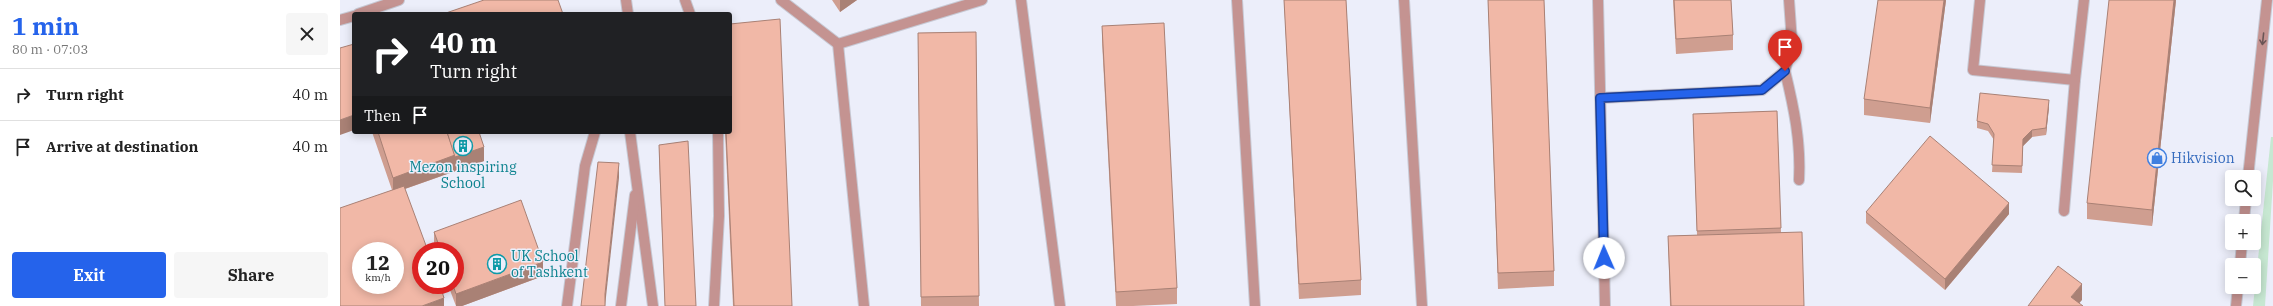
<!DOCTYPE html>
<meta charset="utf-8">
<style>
:root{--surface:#fff;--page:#f6f6f6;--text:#222;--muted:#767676;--line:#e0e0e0;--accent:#2563eb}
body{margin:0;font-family:"IBM Plex Serif",serif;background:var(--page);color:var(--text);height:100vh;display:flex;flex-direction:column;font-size:15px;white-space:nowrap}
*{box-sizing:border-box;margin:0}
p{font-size:13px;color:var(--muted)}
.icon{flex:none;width:22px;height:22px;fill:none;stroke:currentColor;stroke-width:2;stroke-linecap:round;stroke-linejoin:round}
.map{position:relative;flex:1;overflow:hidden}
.details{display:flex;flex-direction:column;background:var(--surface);width:340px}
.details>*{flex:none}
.banner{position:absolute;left:12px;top:12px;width:380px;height:122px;border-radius:4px;box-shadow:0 2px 10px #0003;background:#202124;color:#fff;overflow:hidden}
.fabs{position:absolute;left:1885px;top:170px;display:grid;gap:8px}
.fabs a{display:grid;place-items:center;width:36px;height:36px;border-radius:4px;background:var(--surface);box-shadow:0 2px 10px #0003;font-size:20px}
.speed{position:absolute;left:12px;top:242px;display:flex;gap:8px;font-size:20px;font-weight:700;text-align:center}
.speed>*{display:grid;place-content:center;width:52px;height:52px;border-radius:50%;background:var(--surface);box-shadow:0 2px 10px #0003;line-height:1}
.speed small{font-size:10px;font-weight:400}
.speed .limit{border:6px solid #d22;background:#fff;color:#111}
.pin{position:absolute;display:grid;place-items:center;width:34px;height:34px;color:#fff;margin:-41px -17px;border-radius:50% 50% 50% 0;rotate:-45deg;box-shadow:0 0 4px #0007}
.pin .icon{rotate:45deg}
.me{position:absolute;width:44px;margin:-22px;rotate:359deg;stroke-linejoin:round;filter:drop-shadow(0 0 3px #0008)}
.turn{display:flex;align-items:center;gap:14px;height:84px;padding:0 12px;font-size:18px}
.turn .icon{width:52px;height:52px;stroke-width:2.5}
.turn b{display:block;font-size:28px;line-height:34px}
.then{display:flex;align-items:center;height:38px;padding:0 12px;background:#0003;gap:8px;font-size:15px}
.round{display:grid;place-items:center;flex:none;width:42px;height:42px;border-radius:4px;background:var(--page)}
.head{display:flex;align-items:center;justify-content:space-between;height:68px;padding:0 12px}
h1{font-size:24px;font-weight:700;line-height:30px;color:var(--accent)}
.primary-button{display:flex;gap:8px;margin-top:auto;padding:8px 12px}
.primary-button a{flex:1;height:46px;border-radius:4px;background:var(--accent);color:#fff;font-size:16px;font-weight:700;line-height:46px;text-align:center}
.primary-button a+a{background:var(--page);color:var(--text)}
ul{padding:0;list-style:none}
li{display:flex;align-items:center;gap:12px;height:52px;padding:0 12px;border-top:1px solid var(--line)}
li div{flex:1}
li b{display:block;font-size:15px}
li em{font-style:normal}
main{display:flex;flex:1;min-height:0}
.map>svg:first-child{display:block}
.green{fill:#c7e8d2}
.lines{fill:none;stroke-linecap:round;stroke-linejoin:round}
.service-casing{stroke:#c7c9d4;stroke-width:12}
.minor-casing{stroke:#c7c9d4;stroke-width:12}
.tertiary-casing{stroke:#c7c9d4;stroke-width:12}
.service{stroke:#c49391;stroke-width:10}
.minor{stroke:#c49391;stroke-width:10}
.tertiary{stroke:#c49391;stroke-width:10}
.wall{fill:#cf9e90}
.shaded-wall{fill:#a98175}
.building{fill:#f1b8a7;stroke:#a98175;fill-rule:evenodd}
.oneway{stroke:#6a5556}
.route-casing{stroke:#184099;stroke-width:10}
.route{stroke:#2563eb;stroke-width:7}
.labels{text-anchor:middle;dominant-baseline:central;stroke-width:3;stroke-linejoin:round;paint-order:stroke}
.shop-label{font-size:14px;fill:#366cbe;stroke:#eceefa;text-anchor:start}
.culture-label{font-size:14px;fill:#0d838f;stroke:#eceefa}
</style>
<main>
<section class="details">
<div class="head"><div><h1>1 min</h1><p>80 m · 07:03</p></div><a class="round"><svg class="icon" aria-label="close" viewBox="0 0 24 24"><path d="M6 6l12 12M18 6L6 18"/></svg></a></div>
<ul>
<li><svg class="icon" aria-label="right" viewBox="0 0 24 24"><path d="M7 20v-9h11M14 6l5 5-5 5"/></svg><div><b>Turn right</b></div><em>40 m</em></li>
<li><svg class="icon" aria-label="arrive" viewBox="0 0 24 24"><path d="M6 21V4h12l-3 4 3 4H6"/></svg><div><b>Arrive at destination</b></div><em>40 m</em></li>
</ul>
<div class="primary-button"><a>Exit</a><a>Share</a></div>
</section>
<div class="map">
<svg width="1933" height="306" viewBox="0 0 1933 306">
<rect width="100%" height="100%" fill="#eceefa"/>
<!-- green -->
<path class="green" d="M1931,137H1933V181L1925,306H1913Z"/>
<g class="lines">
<defs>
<g id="service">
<path d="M345,0L350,14"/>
<path d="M441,0L498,44L524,306"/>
<path d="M681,0L720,306"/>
<path d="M897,0L915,306"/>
<path d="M1064,0L1082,306"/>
<path d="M1258,0L1265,306"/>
<path d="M1640,0L1633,70L1735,80L1744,0"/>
<path d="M498,44L642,0"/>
<path d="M1445,71C1454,108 1461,142 1459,180"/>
<path d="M1260,98L1422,90L1445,71L1452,42L1449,0"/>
<path d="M290,132L313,306"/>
<path d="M1724,211L1735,80"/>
<path d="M281,306L295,195"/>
<path d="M374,306L379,216L378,132"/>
</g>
<g id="minor">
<path d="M286,0L288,14"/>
<path d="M18,14L59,0"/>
<path d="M0,20L14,16"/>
<path d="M227,306L245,166L255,132"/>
</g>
<g id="tertiary">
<path d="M1908,177L1927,0"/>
<path d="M1904,221L1906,199"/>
<path d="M1900,265L1902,243"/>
<path d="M1896,306L1898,287"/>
</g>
</defs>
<!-- service casing -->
<use href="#service" class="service-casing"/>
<!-- minor casing -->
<use href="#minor" class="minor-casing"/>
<!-- tertiary casing -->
<use href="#tertiary" class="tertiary-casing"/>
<!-- service -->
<use href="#service" class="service"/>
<!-- minor -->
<use href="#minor" class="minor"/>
<!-- tertiary -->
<use href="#tertiary" class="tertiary"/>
</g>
<!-- wall -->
<g class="wall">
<path d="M492,0H517L500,12Z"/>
<path d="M944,0H1006L1021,280V295L959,299Z"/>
<path d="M1148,0H1204L1214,271V286L1158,289Z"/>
<path d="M1333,0H1391L1393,35V50L1336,54Z"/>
<path d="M1606,0L1590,123L1524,115V99Z"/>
<path d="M1836,0L1812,226L1747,219V203Z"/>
<path d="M762,26L837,288V304L793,306H776L762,41Z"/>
<path d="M636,32L639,306H581L578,33Z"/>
<path d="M1709,107L1706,135L1692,137L1683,146L1682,173L1652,172L1654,140L1648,131L1637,128V121Z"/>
<path d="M1437,111L1441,232L1464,306H1330L1328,236L1357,235L1353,114Z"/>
<path d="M32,132H139L144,161L65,189L104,306L52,190Z"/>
<path d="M385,132H390L452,306H393Z"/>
<path d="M319,145L356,306H325L319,160Z"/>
<path d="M1526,212L1669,214L1605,290L1526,223Z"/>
<path d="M94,232L203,276L122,306H116L108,285H115V251H96L94,246Z"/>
</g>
<!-- shaded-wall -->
<g class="shaded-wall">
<path d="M500,0H517L500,12Z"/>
<path d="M1604,0H1606L1590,123V108Z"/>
<path d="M1834,0H1836L1812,226V210Z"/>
<path d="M1709,100V107L1706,135V128Z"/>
<path d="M14,115V130L0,135V120Z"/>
<path d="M1692,130V137L1683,146L1682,173L1683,139Z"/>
<path d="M144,147V161L53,193V178L115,155Z"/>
<path d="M279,163V178L265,306V294Z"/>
<path d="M1669,203V214L1605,290V279Z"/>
<path d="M203,262V276L122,306H116V294Z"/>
<path d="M1742,284V300L1737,306L1731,297Z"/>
<path d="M104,298V306H82Z"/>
</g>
<!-- building -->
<g class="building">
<path d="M144,0H218L223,14H103Z"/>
<path d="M944,0H1006L1021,280L959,284Z"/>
<path d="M1148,0H1204L1214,271L1158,273Z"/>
<path d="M1334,0H1391L1393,35L1336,39Z"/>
<path d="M1538,0H1604L1590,108L1524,99Z"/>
<path d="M1769,0H1834L1812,210L1747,203Z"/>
<path d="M440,19L452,306H394L386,132H390V24Z"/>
<path d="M824,23L837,288L776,292L762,26Z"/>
<path d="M636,32L639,296L581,297L578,33Z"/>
<path d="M14,44V115L0,120V48Z"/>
<path d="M1640,93L1709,100L1706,128L1692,130L1683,139L1682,166L1652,165L1654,134L1648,124L1637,121Z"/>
<path d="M1437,111L1441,228L1357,231L1353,114Z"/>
<path d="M38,132H107L115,155L53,178Z"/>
<path d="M107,132H139L144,147L115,157Z"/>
<path d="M1590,136L1669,203L1605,279L1526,212Z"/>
<path d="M348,141L356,306H325L319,145Z"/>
<path d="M258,162L279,163L265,294V306H241Z"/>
<path d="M64,186L88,251H81V285H100L104,298L82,306H0V208ZM21,251H55V285H21Z"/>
<path d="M181,200L203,262L116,294L113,285H115V251H101L94,232Z"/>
<path d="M1462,232L1464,306H1331L1328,236Z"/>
<path d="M1718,266L1742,284L1731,297L1743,306H1688Z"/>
</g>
<!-- one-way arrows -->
<defs><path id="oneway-shaft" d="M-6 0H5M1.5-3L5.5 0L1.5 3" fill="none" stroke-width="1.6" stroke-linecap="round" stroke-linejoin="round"/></defs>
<use class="oneway" href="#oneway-shaft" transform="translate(1923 39) rotate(96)"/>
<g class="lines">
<defs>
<path id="route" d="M1264,258L1260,98L1422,90L1445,71"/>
</defs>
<!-- route casing -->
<use href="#route" class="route-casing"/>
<!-- route -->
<use href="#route" class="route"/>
</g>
<!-- icons -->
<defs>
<symbol id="building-ring" viewBox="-11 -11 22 22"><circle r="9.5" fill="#eceefa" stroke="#0f9aa8" stroke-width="1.5"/><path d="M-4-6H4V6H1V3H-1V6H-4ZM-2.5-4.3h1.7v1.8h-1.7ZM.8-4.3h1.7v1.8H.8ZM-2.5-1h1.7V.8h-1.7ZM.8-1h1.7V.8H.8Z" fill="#0f9aa8"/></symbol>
<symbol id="shop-ring" viewBox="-11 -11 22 22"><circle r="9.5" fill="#eceefa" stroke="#3f7fe0" stroke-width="1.5"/><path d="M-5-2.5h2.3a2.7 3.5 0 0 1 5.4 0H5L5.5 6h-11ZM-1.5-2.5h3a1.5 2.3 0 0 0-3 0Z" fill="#3f7fe0"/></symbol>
</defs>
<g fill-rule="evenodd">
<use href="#building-ring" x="112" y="135" width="22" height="22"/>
<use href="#shop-ring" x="1806" y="147" width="22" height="22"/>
<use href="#building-ring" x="146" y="253" width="22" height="22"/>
</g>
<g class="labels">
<!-- shop labels -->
<g class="shop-label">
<text x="1831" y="158">Hikvision</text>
</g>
<!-- culture labels -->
<g class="culture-label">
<text x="123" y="167">Mezon inspiring<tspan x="123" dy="16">School</tspan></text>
<text x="171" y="256" text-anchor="start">UK School<tspan x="171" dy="16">of Tashkent</tspan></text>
</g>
</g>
</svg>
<div class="fabs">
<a><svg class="icon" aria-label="search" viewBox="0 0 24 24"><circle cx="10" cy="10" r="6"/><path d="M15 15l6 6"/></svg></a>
<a>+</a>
<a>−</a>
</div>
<div class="speed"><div>12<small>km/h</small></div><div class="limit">20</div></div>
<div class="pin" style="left:1445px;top:71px;background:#d93025"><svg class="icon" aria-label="arrive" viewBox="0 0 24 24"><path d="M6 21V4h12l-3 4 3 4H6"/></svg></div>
<svg class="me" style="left:1264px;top:258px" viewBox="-20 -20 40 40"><circle r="19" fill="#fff"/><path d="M0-13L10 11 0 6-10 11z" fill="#2563eb"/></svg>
<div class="banner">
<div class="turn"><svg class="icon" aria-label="right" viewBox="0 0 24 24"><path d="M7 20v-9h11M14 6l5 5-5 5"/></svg><div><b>40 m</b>Turn right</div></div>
<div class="then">Then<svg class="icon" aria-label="arrive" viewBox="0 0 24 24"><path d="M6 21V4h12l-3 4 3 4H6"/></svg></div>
</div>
</div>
</main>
